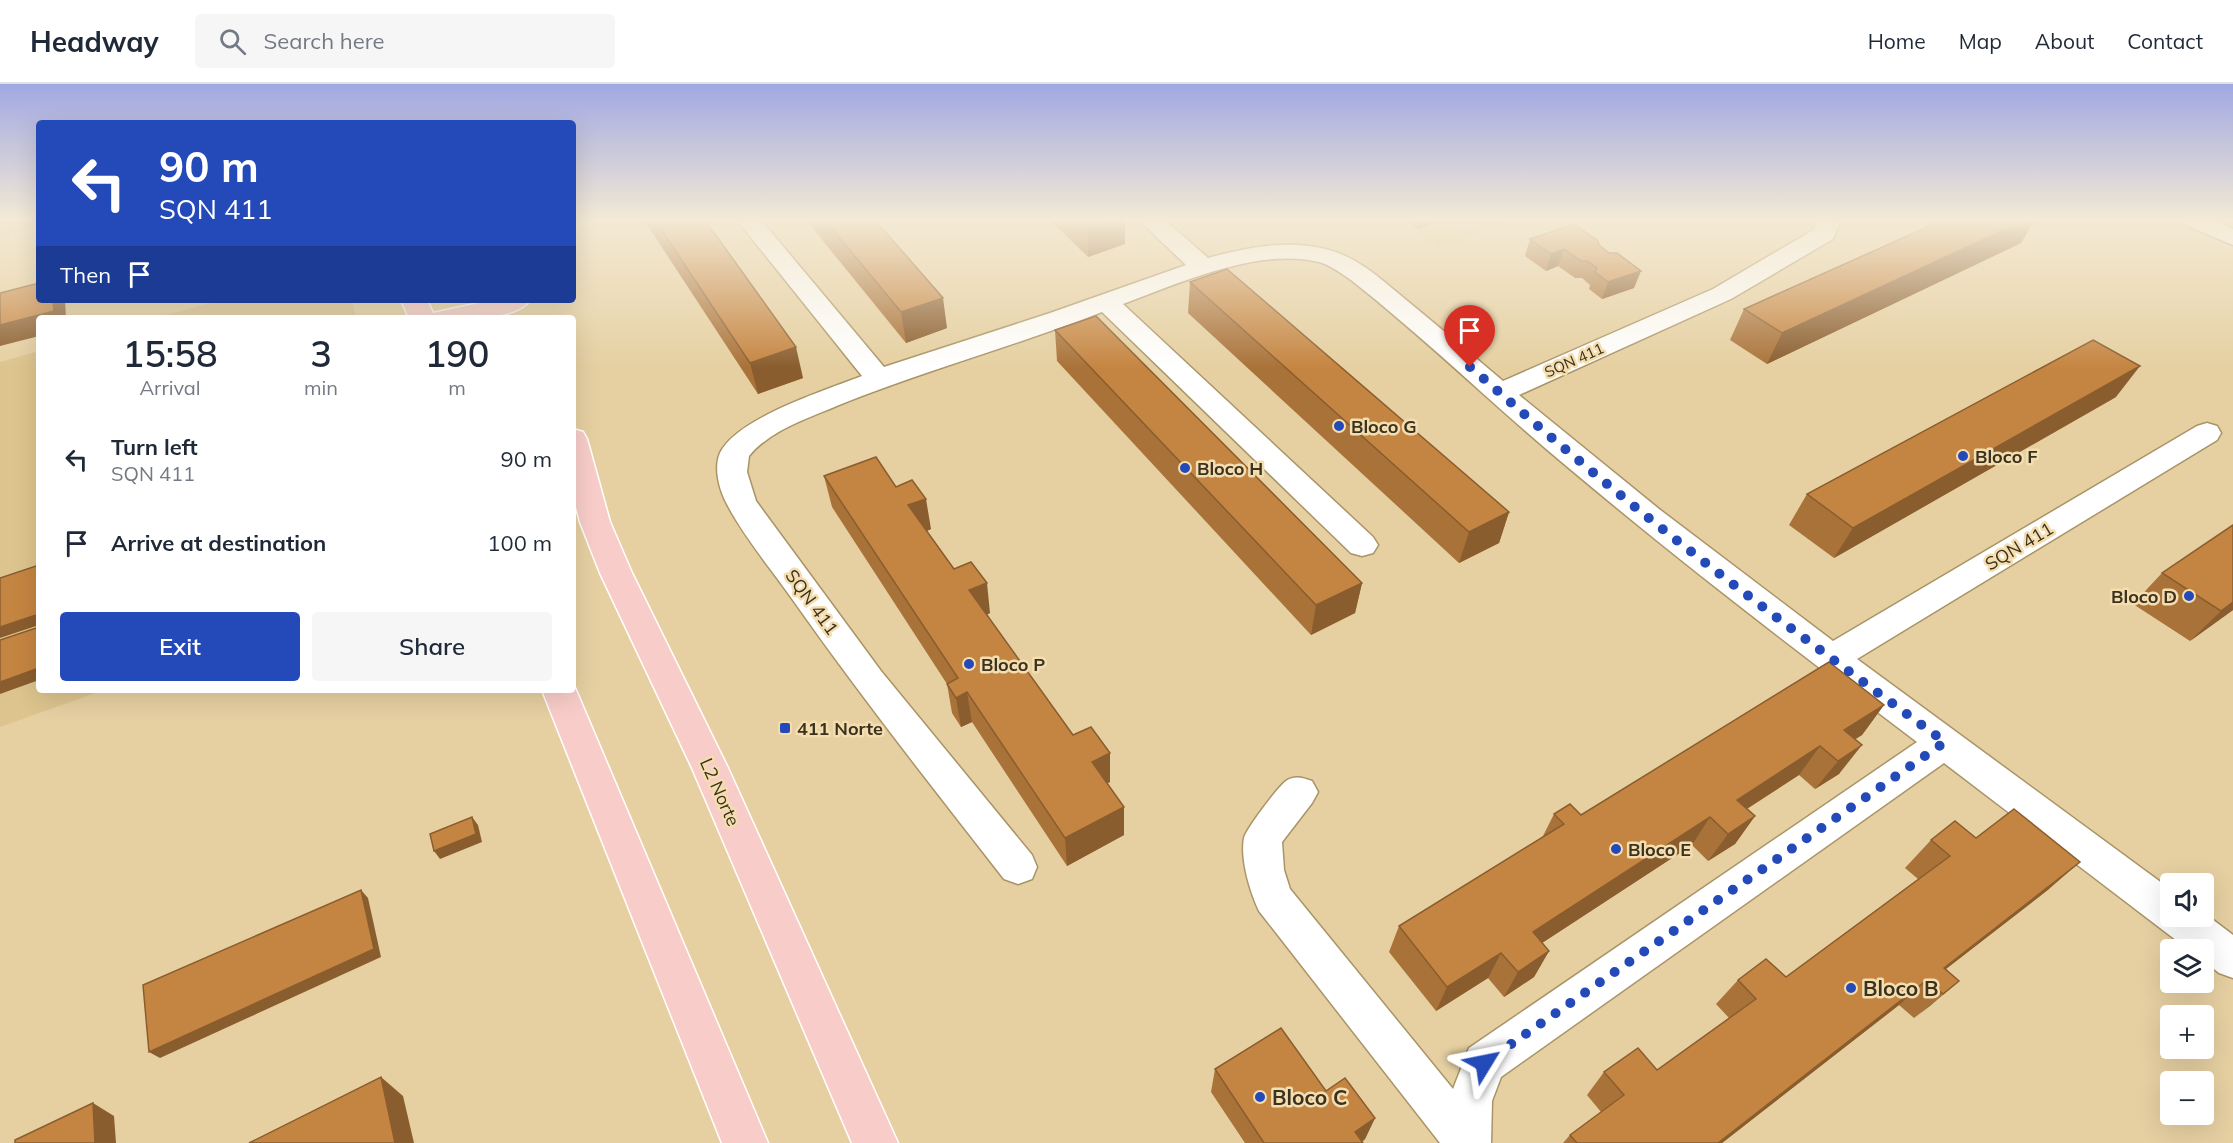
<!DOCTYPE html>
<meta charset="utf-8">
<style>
:root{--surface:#fff;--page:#f6f6f7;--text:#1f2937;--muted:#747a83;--line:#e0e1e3;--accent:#244ab9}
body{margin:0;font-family:Mulish,sans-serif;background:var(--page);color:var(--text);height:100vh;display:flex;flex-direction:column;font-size:22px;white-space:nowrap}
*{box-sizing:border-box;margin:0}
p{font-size:20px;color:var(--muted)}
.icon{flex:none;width:33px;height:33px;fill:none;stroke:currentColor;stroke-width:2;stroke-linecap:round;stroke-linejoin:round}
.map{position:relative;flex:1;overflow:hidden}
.side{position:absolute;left:36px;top:231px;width:540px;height:378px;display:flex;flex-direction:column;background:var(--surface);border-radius:6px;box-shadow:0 6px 24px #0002}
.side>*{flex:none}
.top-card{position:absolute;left:36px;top:36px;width:540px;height:183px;border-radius:6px;box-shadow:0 6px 24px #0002;background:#244ab9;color:#fff;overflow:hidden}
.buttons{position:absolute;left:2160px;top:789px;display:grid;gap:12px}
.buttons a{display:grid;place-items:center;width:54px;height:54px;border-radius:6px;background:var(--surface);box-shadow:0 6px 24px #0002;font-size:30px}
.pin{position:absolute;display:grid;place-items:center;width:51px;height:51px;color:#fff;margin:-62px -26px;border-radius:50% 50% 50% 0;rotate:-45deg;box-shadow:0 0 6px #0007}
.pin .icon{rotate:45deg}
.me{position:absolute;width:66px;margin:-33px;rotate:55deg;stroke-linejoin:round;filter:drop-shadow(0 0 4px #0008)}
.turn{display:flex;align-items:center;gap:21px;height:126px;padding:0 24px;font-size:27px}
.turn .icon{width:78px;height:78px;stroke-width:2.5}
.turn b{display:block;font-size:42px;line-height:51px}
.then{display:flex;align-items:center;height:57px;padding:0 24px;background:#0003;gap:12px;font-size:22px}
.eta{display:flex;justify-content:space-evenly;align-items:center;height:102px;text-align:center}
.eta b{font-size:36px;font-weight:600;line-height:42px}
.button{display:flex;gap:12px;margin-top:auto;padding:12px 24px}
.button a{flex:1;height:69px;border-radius:6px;background:var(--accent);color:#fff;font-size:24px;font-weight:600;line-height:69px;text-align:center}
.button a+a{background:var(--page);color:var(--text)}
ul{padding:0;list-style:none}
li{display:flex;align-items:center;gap:18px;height:84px;padding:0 24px}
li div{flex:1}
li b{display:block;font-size:22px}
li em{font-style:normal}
header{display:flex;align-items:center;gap:36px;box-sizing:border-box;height:84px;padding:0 30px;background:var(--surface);border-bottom:2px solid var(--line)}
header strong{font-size:28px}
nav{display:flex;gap:33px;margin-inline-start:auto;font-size:21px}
.search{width:420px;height:54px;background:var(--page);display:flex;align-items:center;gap:15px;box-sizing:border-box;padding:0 21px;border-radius:6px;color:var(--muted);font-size:22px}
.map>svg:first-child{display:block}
.built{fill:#ddc48e}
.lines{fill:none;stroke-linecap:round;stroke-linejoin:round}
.minor-casing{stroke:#a99467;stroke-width:3}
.major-casing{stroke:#fff;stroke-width:3}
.minor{fill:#fff;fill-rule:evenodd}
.major{fill:#f8cdc9;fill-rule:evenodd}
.wall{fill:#a97239}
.shaded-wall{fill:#8a5d2e}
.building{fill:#c58542;stroke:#8a5d2e;stroke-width:1.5}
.route{stroke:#244ab9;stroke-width:10;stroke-dasharray:0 18}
.poi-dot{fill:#244ab9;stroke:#f4ddae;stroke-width:2}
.labels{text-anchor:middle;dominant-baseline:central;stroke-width:5;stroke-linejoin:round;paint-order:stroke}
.far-street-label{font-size:15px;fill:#3a311f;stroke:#f4ddae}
.poi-label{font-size:18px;font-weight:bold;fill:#3a311f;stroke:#f4ddae;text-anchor:start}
.street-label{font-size:18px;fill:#3a311f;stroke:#f4ddae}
.near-poi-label{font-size:21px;font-weight:bold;fill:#3a311f;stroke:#f4ddae;text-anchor:start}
</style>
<header>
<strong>Headway</strong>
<div class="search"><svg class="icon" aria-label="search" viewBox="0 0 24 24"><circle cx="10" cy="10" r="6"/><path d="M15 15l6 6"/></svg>Search here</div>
<nav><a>Home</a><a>Map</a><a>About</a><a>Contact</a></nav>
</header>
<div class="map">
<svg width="2233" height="1059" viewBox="0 0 2233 1059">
<rect width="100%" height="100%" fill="#e6d0a2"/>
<!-- built -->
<g class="built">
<path d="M0,136H39V143L0,153Z"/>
<path d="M1401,136H1515L1440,164Z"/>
<path d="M221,216H352L356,234H156Z"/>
<path d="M39,267V606H104L0,643V278Z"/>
</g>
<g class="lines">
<defs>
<g id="minor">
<path d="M737,136H761L884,283L1050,229L1186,181L1139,136H1165L1208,174C1247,163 1290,155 1329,166C1359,174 1382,196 1405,215C1438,242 1471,270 1503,297L1713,205L1813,146L1815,141L1811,136H1835L1839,141L1833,155L1731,215L1519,311L1659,425L1833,557L2197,342L2207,339L2217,342L2221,349L2217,356L1857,575L2170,805V832H2204V829L2233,851V894L2219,889L2204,877V866H2189L1944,679L1501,993L1492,1017L1491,1059H1440L1259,827C1250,808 1240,775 1244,754C1246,745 1278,703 1286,697C1295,691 1303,694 1312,697L1318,708L1312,719L1282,758L1284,786L1290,805L1453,1005L1469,964L1917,658C1798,568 1679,477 1564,380C1492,320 1425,254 1351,196C1341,189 1330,181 1319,178C1259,163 1179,199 1123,220L1373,453L1378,461L1373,469L1362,472L1351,469L1102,228C1015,262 926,286 839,321C809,334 770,346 749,372L747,388L756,417L881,587L1032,771L1037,783L1032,795L1018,800L1004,795C933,704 862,614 795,519C775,490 744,453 728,422C720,408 713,385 720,369C737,334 826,306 862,292Z"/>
<path d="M2182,136H2213L2233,145V161L2186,141Z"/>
</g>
<g id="major">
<path d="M401,216H427L433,229L493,216H530C513,241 437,234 409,234Z"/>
<path d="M573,345L583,348L587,355L610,438L632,489L728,684L898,1059H852L692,684L600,489L580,438L573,412Z"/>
<path d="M573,600L576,606L768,1059H722L542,606H573Z"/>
</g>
</defs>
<!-- minor casing -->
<use href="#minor" class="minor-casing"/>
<!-- major casing -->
<use href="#major" class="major-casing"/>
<!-- minor -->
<use href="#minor" class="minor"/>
<!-- major -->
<use href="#major" class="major"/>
</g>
<!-- wall -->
<g class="wall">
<path d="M644,136H705L803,294L758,310Z"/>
<path d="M806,136H875L947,244L906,259Z"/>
<path d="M1050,136H1125V160L1088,173Z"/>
<path d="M1405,136H1442L1418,145Z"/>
<path d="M1530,155L1599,161L1634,204L1602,215L1589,205L1590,201L1582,194H1575L1558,182L1546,187L1525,172Z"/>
<path d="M2021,159L1767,280L1730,256L1744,225Z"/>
<path d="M1190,198L1509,428L1499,459L1459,479L1188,229Z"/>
<path d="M1055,246L1362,499L1355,529L1311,551L1057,277Z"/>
<path d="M2116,313L1834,474L1789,441L1807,410Z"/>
<path d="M824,392L896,403L931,445L927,447L954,485L990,529L986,531L1073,651L1110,669V698L1107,699L1124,723V751L1067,782L972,638L961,643L952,629L947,600L832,423Z"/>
<path d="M2233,441V526L2190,557L2133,520L2162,489Z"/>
<path d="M1884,621L1862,651L1855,655L1839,690L1815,705L1799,691L1747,725L1755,732L1735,760L1708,777L1692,761L1542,859L1549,867L1534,893L1504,913L1488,894L1436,927L1389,868L1399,842L1542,754L1554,730L1581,731Z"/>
<path d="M1976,754L2049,805L1946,885L1959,897L1914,934L1899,921L1722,1059H1563L1570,1051L1601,1028L1587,1011L1604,988L1657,986L1729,934L1716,920L1738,896L1786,893L1918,795L1905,784L1931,756Z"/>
<path d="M1215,985L1326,1007L1375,1034L1365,1055L1362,1058L1363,1059H1245L1211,1008Z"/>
</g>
<!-- shaded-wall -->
<g class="shaded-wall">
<path d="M1109,136H1125V160L1088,173V143Z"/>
<path d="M1419,136H1442L1418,145Z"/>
<path d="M2025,136H2035L2021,159L1767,280L1782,249Z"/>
<path d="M1564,165L1558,182L1546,187L1551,170Z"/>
<path d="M1641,187L1634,204L1602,215L1608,198Z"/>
<path d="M943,214L947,244L906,259L901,228Z"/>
<path d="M53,216H65L66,234H39V252L0,262V241Z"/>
<path d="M796,263L803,294L758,310L750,279Z"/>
<path d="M2140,282L2116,313L1834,474L1853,444Z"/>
<path d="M926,415L931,445L914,452L908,421Z"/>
<path d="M1509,428L1499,459L1459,479L1469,448Z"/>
<path d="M987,499L990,529L973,537L969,506Z"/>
<path d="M1362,499L1355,529L1311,551L1316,521Z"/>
<path d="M2233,518V526L2190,557L2221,527Z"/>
<path d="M39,530V541L0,554V568V543Z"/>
<path d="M39,584V596L0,610V598Z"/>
<path d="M967,608L972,638L961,643L956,614Z"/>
<path d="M1884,621L1862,651L1830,671L1844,646Z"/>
<path d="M1862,661L1839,690L1815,705L1838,677Z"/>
<path d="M1820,662L1799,691L1720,742L1737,716Z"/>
<path d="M1110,669V698L1093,707L1092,678Z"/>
<path d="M1124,723V751L1067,782L1065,754Z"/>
<path d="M1755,732L1735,760L1708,777L1728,750Z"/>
<path d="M472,733L478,741L482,758L440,775L434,767Z"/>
<path d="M1710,733L1692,761L1519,874L1533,848Z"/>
<path d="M2080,778L2049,805L1929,898L1944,884Z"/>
<path d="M361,806L368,814L381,873L160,974L149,968Z"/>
<path d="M1549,867L1534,893L1504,913L1518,888Z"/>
<path d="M1501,869L1488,894L1436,927L1447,903Z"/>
<path d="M1927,896L1899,921L1722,1059H1718Z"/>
<path d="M1959,897L1930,922L1914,934L1943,910Z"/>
<path d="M381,993L403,1012L414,1059H395Z"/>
<path d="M93,1019L114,1032L116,1059H95Z"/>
<path d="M1375,1034L1365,1055L1360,1059L1355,1048Z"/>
</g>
<!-- building -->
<g class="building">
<path d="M655,136H705L796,263L750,279Z"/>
<path d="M825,136H875L943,214L901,228Z"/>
<path d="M1080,136H1109L1088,143Z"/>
<path d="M1943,136H2025L1782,249L1744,225Z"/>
<path d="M1574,140L1598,157L1599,161L1609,169H1617L1641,187L1608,198L1595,188L1597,184L1587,177H1581L1564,165L1551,170L1530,155Z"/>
<path d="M1227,185L1509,428L1469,448L1190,198Z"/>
<path d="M39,199V216H53L54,227L0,241V209Z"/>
<path d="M1096,232L1362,499L1316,521L1055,246Z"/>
<path d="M2093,256L2140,282L1853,444L1807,410Z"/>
<path d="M876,373L896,403L912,396L926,415L908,421L954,485L971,478L987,499L969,506L1073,651L1091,643L1110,669L1092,678L1124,723L1065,754L967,608L956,614L947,600L958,594L824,392Z"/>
<path d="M2233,441V518L2221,527L2162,489Z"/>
<path d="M39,481V530L0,543V494Z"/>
<path d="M39,543V584L0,598V556Z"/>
<path d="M1829,578L1884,621L1844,646L1862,661L1838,677L1820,662L1737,716L1755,732L1728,750L1710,733L1533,848L1549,867L1518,888L1501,869L1447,903L1399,842L1564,740L1554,730L1570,720L1581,731Z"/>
<path d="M2014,725L2080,778L1944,884L1959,897L1943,910L1927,896L1718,1059H1577L1570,1051L1624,1011L1604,988L1638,964L1657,986L1756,915L1738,896L1766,875L1786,893L1950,772L1931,756L1955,737L1976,754Z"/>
<path d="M472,733L476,750L434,767L430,750Z"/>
<path d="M361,806L374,865L149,968L143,901Z"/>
<path d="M1281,944L1326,1007L1345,994L1375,1034L1355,1048L1363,1059H1264L1215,985Z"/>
<path d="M381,993L395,1059H249Z"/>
<path d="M93,1019L95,1059H15V1056Z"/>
</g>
<!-- sky -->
<linearGradient id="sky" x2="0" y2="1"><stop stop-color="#a1a8e2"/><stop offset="0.48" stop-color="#f4ead5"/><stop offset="1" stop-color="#f4ead5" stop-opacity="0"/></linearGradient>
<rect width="2233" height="284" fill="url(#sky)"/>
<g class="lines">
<!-- route -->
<path class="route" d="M1470,283C1504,312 1536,341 1570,369C1690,471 1818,565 1945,658L1484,979"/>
</g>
<!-- markers -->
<g class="poi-dot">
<circle cx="1339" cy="342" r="6"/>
<circle cx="1963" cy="372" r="6"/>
<circle cx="1185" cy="384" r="6"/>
<circle cx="2189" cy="512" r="6"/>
<circle cx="969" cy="580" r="6"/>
<rect x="779" y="638" width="12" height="12" rx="3"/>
<circle cx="1616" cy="765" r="6"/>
<circle cx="1851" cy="904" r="6"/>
<circle cx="1260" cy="1013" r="6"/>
</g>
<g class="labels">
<!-- far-street labels -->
<g class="far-street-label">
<text transform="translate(1574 276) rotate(-24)">SQN 411</text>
</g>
<!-- poi labels -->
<g class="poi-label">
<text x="1351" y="342">Bloco G</text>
<text x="1975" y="372">Bloco F</text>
<text x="1197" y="384">Bloco H</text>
<text x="2177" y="512" text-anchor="end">Bloco D</text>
<text x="981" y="580">Bloco P</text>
<text x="797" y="644">411 Norte</text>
<text x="1628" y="765">Bloco E</text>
</g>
<!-- street labels -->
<g class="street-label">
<text transform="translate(2019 462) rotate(-31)">SQN 411</text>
<text transform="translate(812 518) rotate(54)">SQN 411</text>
<text transform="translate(720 708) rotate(66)">L2 Norte</text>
</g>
<!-- near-poi labels -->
<g class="near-poi-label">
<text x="1863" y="904">Bloco B</text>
<text x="1272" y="1013">Bloco C</text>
</g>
</g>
</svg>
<div class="buttons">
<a><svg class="icon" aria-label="sound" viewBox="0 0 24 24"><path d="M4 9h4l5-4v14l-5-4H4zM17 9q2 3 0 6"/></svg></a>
<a><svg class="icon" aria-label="layers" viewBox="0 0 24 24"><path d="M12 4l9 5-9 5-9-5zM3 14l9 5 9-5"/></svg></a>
<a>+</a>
<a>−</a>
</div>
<div class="pin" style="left:1470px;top:283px;background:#d93025"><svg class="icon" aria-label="arrive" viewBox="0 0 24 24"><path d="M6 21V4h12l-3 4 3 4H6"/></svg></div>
<svg class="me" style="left:1484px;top:979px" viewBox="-20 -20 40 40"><path d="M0-17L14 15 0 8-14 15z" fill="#244ab9" stroke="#fff" stroke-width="4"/></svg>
<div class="top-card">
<div class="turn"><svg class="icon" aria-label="left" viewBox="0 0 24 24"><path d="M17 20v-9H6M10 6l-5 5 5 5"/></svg><div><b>90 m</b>SQN 411</div></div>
<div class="then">Then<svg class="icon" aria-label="arrive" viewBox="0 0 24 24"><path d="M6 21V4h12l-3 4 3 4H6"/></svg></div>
</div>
<section class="side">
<div class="eta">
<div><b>15:58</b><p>Arrival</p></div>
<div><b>3</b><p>min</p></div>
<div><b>190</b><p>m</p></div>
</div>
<ul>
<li><svg class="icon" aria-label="left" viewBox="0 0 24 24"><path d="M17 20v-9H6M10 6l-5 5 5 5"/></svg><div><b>Turn left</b><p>SQN 411</p></div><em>90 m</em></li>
<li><svg class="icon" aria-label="arrive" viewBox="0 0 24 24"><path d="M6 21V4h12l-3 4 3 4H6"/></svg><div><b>Arrive at destination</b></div><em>100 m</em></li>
</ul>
<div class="button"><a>Exit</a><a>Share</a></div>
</section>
</div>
